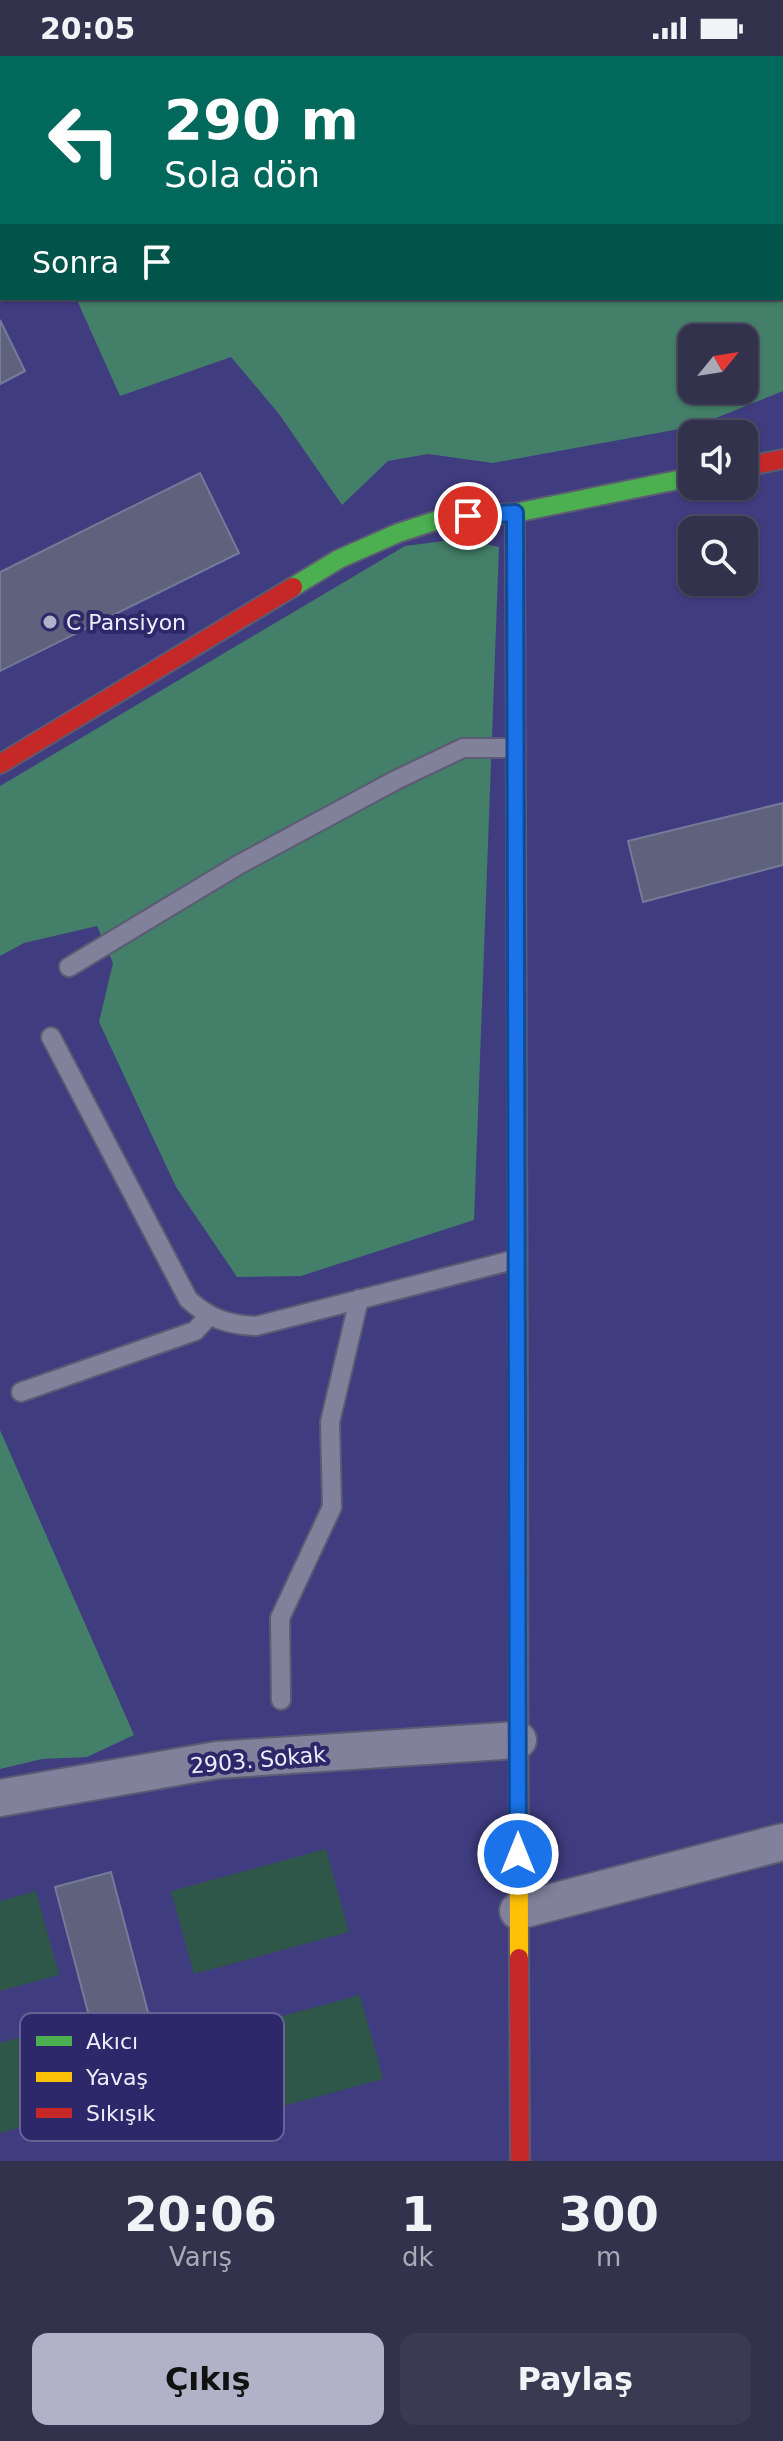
<!DOCTYPE html>
<html lang="tr">
<meta charset="utf-8">
<style>
:root{--surface:#33324c;--page:#3b3a53;--text:#f1f3f6;--muted:#a9aab5;--line:#4e4d64;--accent:#b1b1c8}
body{margin:0;font-family:"DejaVu Sans",sans-serif;background:var(--page);color:var(--text);height:100vh;display:flex;flex-direction:column;font-size:30px;white-space:nowrap}
*{box-sizing:border-box;margin:0}
p{font-size:26px;color:var(--muted)}
.icon{flex:none;width:44px;height:44px;fill:none;stroke:currentColor;stroke-width:2;stroke-linecap:round;stroke-linejoin:round}
.map{position:relative;height:2105px;overflow:hidden}
.details{display:flex;flex-direction:column;background:var(--surface);flex:1}
.details>*{flex:none}
.guide{position:absolute;left:0px;top:0px;width:784px;height:244px;box-shadow:0 2px 6px #0004,0 0 0 2px var(--line);background:#00695c;color:#fff;overflow:hidden}
.needle{width:52px;rotate:60deg}
.tools{position:absolute;left:678px;top:268px;display:grid;gap:16px}
.tools a{display:grid;place-items:center;width:80px;height:80px;border-radius:16px;background:var(--surface);box-shadow:0 2px 6px #0004,0 0 0 2px var(--line);font-size:40px}
.pin{position:absolute;display:grid;place-items:center;width:68px;height:68px;color:#fff;margin:-34px;border:4px solid #fff;border-radius:50%;box-shadow:0 2px 8px #0007}
.me{position:absolute;width:88px;margin:-44px;rotate:0deg;stroke-linejoin:round;filter:drop-shadow(0 0 6px #0008)}
.turn{display:flex;align-items:center;gap:28px;height:168px;padding:0 32px;font-size:36px}
.turn .icon{width:104px;height:104px;stroke-width:2.5}
.turn b{display:block;font-size:56px;line-height:68px}
.then{display:flex;align-items:center;height:76px;padding:0 32px;background:#0003;gap:16px;font-size:30px}
.eta{display:flex;justify-content:space-evenly;align-items:center;height:136px;text-align:center}
.eta b{font-size:48px;font-weight:700;line-height:56px}
.cta{display:flex;gap:16px;margin-top:auto;padding:16px 32px}
.cta a{flex:1;height:92px;border-radius:16px;background:var(--accent);color:#111;font-size:32px;font-weight:700;line-height:92px;text-align:center}
.cta a+a{background:var(--page);color:var(--text)}
.status{display:flex;justify-content:space-between;align-items:center;height:56px;padding:0 40px;background:var(--surface);direction:ltr}
.status svg{height:22px;fill:currentColor}
.map>svg:first-child{display:block}
.built{fill:#403c80;fill-rule:evenodd}
.green{fill:#2e5649}
.forest{fill:#437f69;fill-rule:evenodd}
.building{fill:#5e627c;stroke:#747b99;stroke-width:2}
.lines{fill:none;stroke-linecap:round;stroke-linejoin:round}
.lane-casing{stroke:#5c5b74;stroke-width:22}
.street-casing{stroke:#5c5b74;stroke-width:40}
.fast-casing{stroke:#5c5b74;stroke-width:22}
.slow-casing{stroke:#5c5b74;stroke-width:22}
.jam-casing{stroke:#5c5b74;stroke-width:22}
.lane{stroke:#81819c;stroke-width:18}
.street{stroke:#81819c;stroke-width:36}
.fast{stroke:#4caf50;stroke-width:18}
.slow{stroke:#ffc107;stroke-width:18}
.jam{stroke:#c62828;stroke-width:18}
.route-casing{stroke:#114b97;stroke-width:20}
.route{stroke:#1a73e8;stroke-width:14}
.poi-dot{fill:#b1b1c8;stroke:#2d2869;stroke-width:3}
.labels{text-anchor:middle;dominant-baseline:central;stroke-width:8;stroke-linejoin:round;paint-order:stroke}
.poi-label{font-size:22px;fill:#ecedfd;stroke:#2d2869;text-anchor:start}
.street-label{font-size:22px;fill:#ecedfd;stroke:#2d2869}
.key{fill:#2d2869;stroke:#666395;stroke-width:2}
.key-label{font-size:22px;fill:#ecedfd}
</style>
<div class="status"><b>20:05</b><svg viewBox="0 0 49 12"><path d="M0 12V9h3v3zM5 12V6h3v6zM10 12V3h3v9zM15 12V0h3v12zM26 1h20v11H26zM47 4h2v5h-2z"/></svg></div>
<div class="map">
<svg width="783" height="2105" viewBox="0 0 783 2105">
<rect width="100%" height="100%" fill="#444266"/>
<!-- built -->
<path class="built" d="M0,0H783V2105H0ZM2,2H782V242H2ZM692,282H744V334H692ZM692,378H744V430H692ZM692,474H744V526H692Z"/>
<!-- green -->
<g class="green">
<path d="M326,1793L349,1876L194,1918L171,1835Z"/>
<path d="M36,1835L59,1919L0,1935V1845Z"/>
<path d="M360,1939L383,2023L228,2065L205,1981Z"/>
<path d="M66,1969L89,2053L0,2077V1987Z"/>
</g>
<!-- forest -->
<g class="forest">
<path d="M0,0H316L2,2L0,89Z"/>
<path d="M609,0H783V335L696,370L493,407L428,398L388,405L342,449L279,358L231,301L120,340L76,242H782V2H606ZM744,282V334H692V282Z"/>
<path d="M460,483L499,491L474,1164L301,1220L237,1221L176,1131L99,966L113,907L97,870L24,887L0,900V730L405,490Z"/>
<path d="M0,1374L134,1679L87,1701L42,1703L0,1713Z"/>
</g>
<!-- building -->
<g class="building">
<path d="M0,264L25,315L0,328Z"/>
<path d="M200,417L239,497L0,615V516Z"/>
<path d="M783,747V809L643,846L628,785Z"/>
<path d="M111,1816L164,2017L108,2032L55,1831Z"/>
</g>
<g class="lines">
<defs>
<g id="lane">
<path d="M69,911L240,808L396,724L463,692H516"/>
<path d="M51,981L188,1243C208,1262 228,1269 256,1270L517,1203"/>
<path d="M21,1336L195,1275L209,1260"/>
<path d="M281,1644L280,1562L332,1451L330,1366L359,1243"/>
</g>
<g id="street">
<path d="M0,1742L217,1704L518,1684"/>
<path d="M518,1855L783,1786"/>
</g>
<g id="fast">
<path d="M420,2L426,0"/>
<path d="M0,121H2"/>
<path d="M515,457L518,1362"/>
<path d="M293,531L339,503L398,477L444,462L515,457L692,421"/>
</g>
<path id="slow" d="M518,1362L519,1902"/>
<g id="jam">
<path d="M744,411L783,403"/>
<path d="M0,708L293,531"/>
<path d="M519,1902L520,2105"/>
</g>
</defs>
<!-- lane casing -->
<use href="#lane" class="lane-casing"/>
<!-- street casing -->
<use href="#street" class="street-casing"/>
<!-- fast casing -->
<use href="#fast" class="fast-casing"/>
<!-- slow casing -->
<use href="#slow" class="slow-casing"/>
<!-- jam casing -->
<use href="#jam" class="jam-casing"/>
<!-- lane -->
<use href="#lane" class="lane"/>
<!-- street -->
<use href="#street" class="street"/>
<!-- fast -->
<use href="#fast" class="fast"/>
<!-- slow -->
<use href="#slow" class="slow"/>
<!-- jam -->
<use href="#jam" class="jam"/>
</g>
<g class="lines">
<defs>
<path id="route" d="M468,460L515,457L518,1798"/>
</defs>
<!-- route casing -->
<use href="#route" class="route-casing"/>
<!-- route -->
<use href="#route" class="route"/>
</g>
<!-- markers -->
<circle class="poi-dot" cx="50" cy="566" r="8"/>
<g class="labels">
<!-- poi labels -->
<g class="poi-label">
<text x="66" y="566">C Pansiyon</text>
</g>
<!-- street labels -->
<g class="street-label">
<text transform="translate(258 1704) rotate(-5)">2903. Sokak</text>
</g>
</g>
<!-- legend -->
<rect x="20" y="1957" width="264" height="128" rx="12" class="key"/>
<rect x="36" y="1980" width="36" height="10" fill="#4caf50"/>
<rect x="36" y="2016" width="36" height="10" fill="#ffc107"/>
<rect x="36" y="2052" width="36" height="10" fill="#c62828"/>
<g class="key-label">
<text x="86" y="1993">Akıcı</text>
<text x="86" y="2029">Yavaş</text>
<text x="86" y="2065">Sıkışık</text>
</g>
</svg>
<div class="tools">
<a><svg class="needle" viewBox="-14 -14 28 28"><path d="M0-13l5 13h-10z" fill="#e53935"/><path d="M0 13l5-13h-10z" fill="#a9aab5"/></svg></a>
<a><svg class="icon" aria-label="sound" viewBox="0 0 24 24"><path d="M4 9h4l5-4v14l-5-4H4zM17 9q2 3 0 6"/></svg></a>
<a><svg class="icon" aria-label="search" viewBox="0 0 24 24"><circle cx="10" cy="10" r="6"/><path d="M15 15l6 6"/></svg></a>
</div>
<div class="pin" style="left:468px;top:460px;background:#d93025"><svg class="icon" aria-label="arrive" viewBox="0 0 24 24"><path d="M6 21V4h12l-3 4 3 4H6"/></svg></div>
<svg class="me" style="left:518px;top:1798px" viewBox="-20 -20 40 40"><circle r="17" fill="#1a73e8" stroke="#fff" stroke-width="3"/><path d="M0-11L8 9 0 5-8 9z" fill="#fff"/></svg>
<div class="guide">
<div class="turn"><svg class="icon" aria-label="left" viewBox="0 0 24 24"><path d="M17 20v-9H6M10 6l-5 5 5 5"/></svg><div><b>290 m</b>Sola dön</div></div>
<div class="then">Sonra<svg class="icon" aria-label="arrive" viewBox="0 0 24 24"><path d="M6 21V4h12l-3 4 3 4H6"/></svg></div>
</div>
</div>
<section class="details">
<div class="eta">
<div><b>20:06</b><p>Varış</p></div>
<div><b>1</b><p>dk</p></div>
<div><b>300</b><p>m</p></div>
</div>
<div class="cta"><a>Çıkış</a><a>Paylaş</a></div>
</section>
